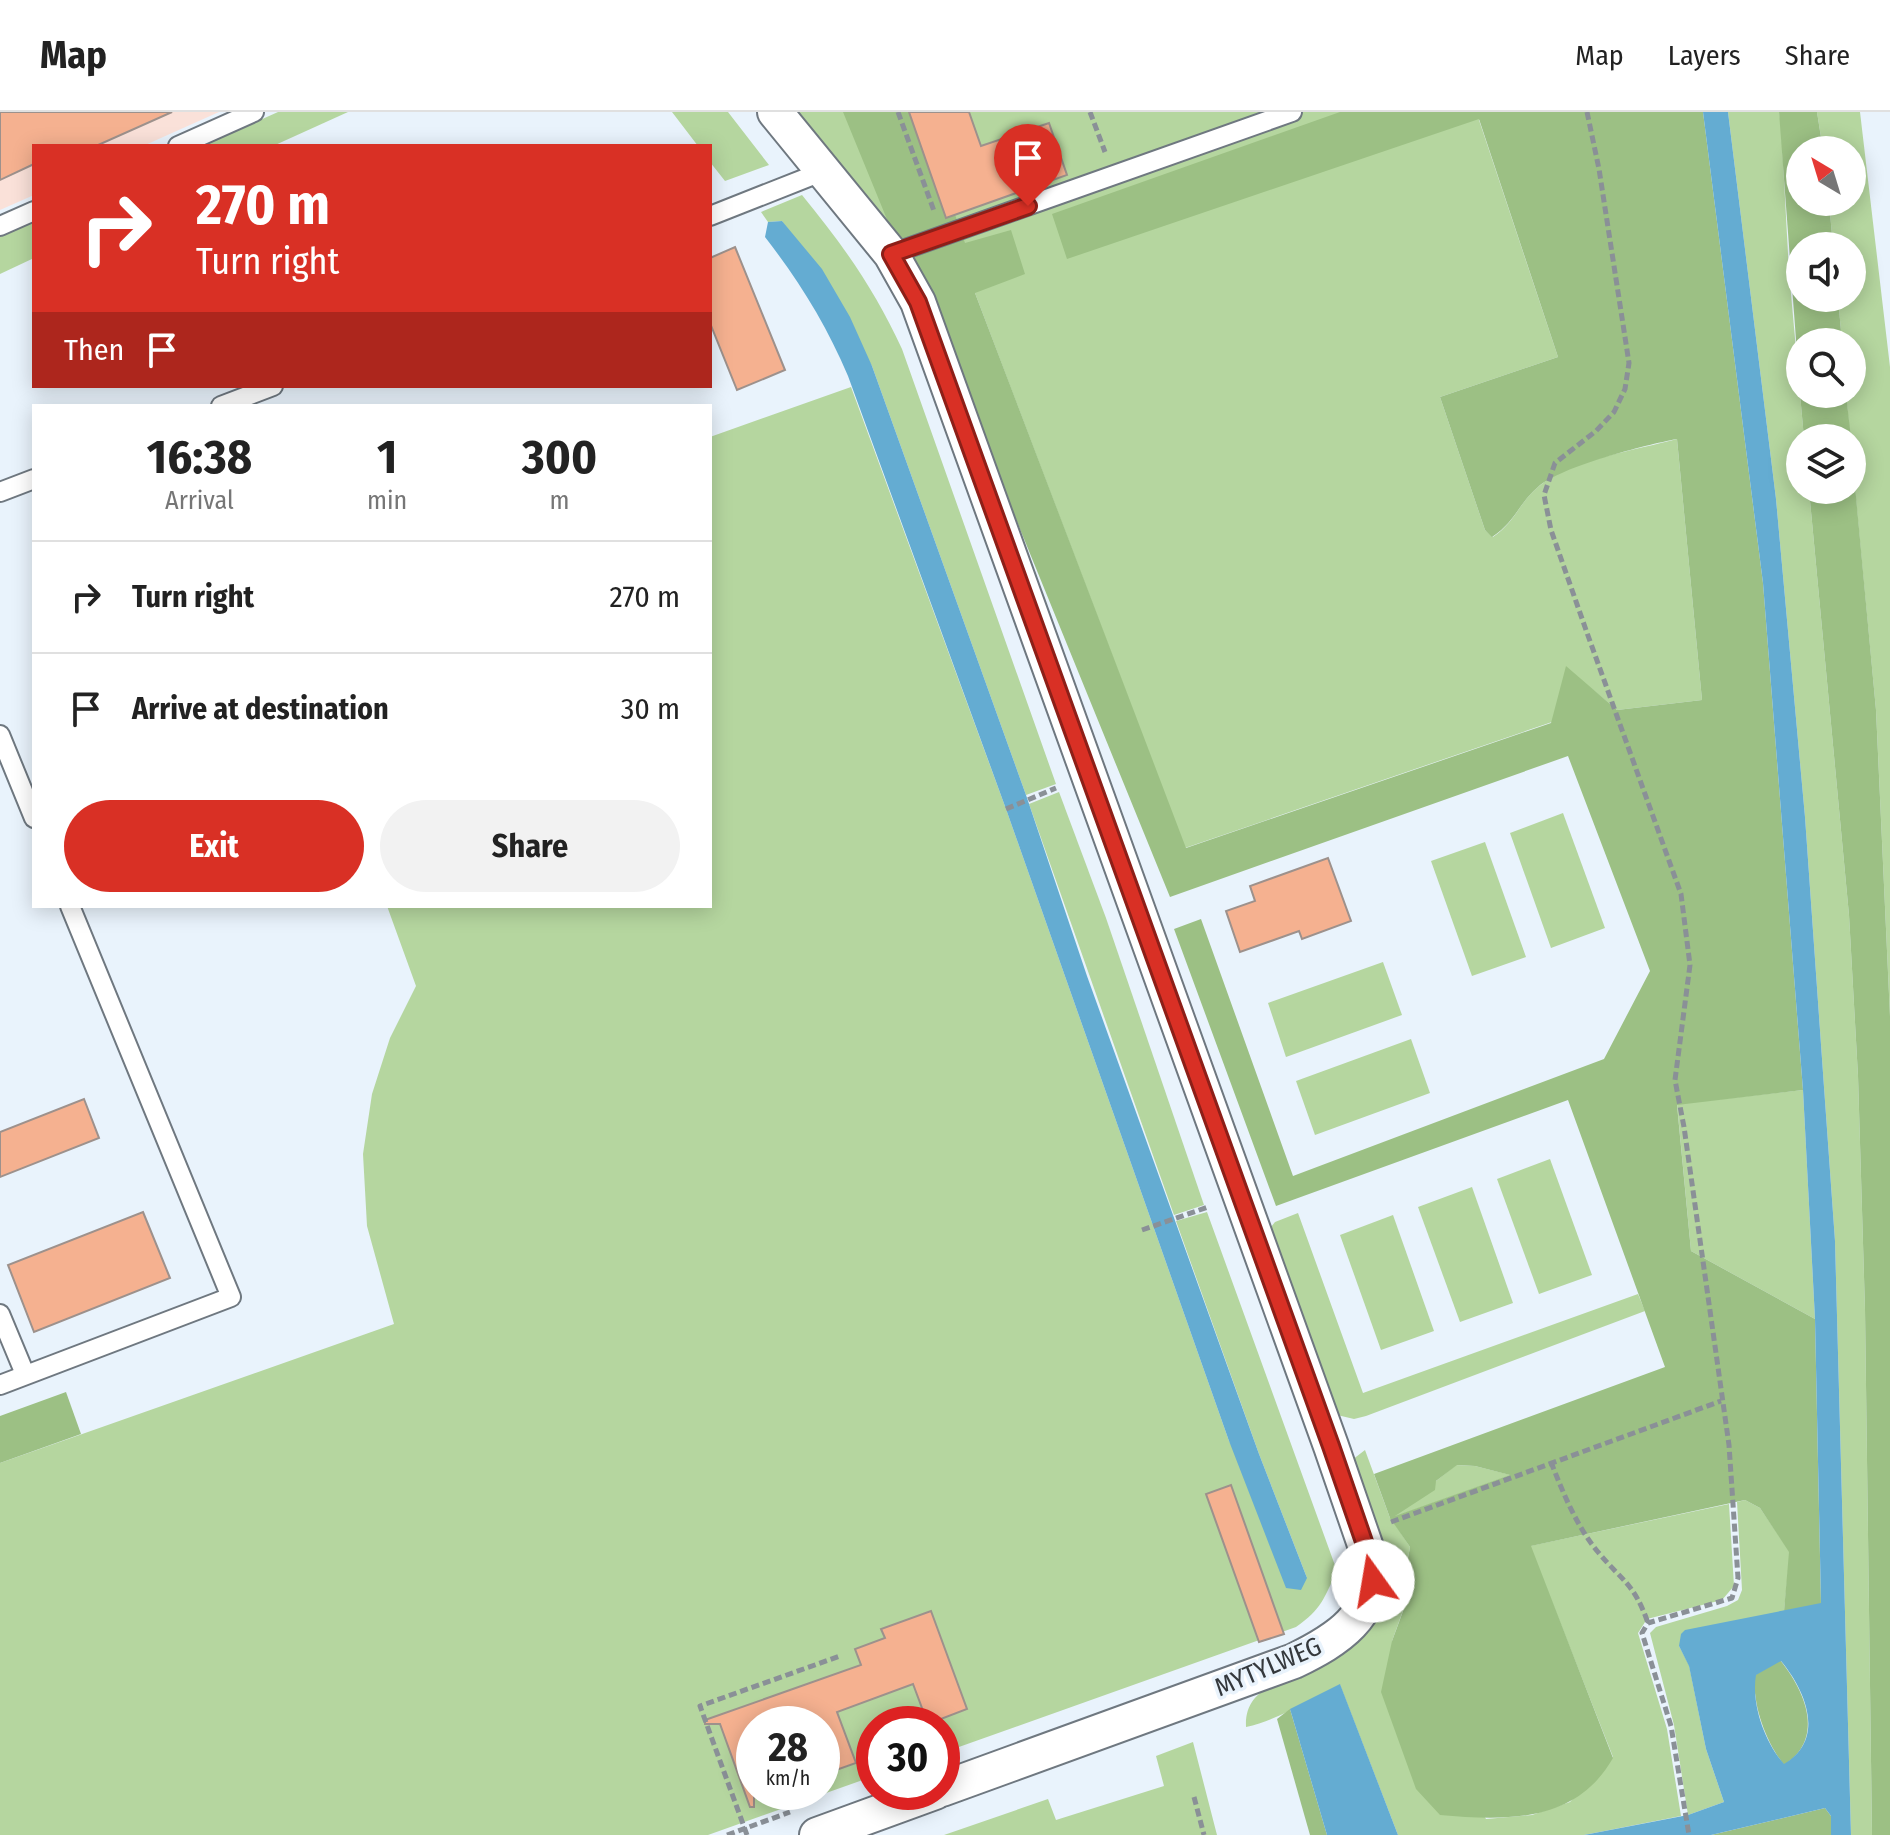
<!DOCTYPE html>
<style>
:root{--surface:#fff;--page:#f2f2f2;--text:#222;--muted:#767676;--line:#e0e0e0;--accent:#d93025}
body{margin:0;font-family:"Fira Sans Condensed",sans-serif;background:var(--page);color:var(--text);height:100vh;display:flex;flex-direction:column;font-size:30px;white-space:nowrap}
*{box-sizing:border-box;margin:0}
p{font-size:26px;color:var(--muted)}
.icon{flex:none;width:44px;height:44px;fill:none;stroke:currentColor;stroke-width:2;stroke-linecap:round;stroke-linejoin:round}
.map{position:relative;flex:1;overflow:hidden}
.details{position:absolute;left:32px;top:292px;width:680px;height:504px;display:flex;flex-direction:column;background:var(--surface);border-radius:0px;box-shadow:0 4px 20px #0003}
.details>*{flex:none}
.guide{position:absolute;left:32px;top:32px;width:680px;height:244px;border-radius:0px;box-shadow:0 4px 20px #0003;background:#d93025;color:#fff;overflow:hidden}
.needle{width:52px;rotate:322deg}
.fabs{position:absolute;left:1786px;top:24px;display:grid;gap:16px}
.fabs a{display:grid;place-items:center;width:80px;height:80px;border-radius:50%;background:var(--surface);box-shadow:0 4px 20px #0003;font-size:40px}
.speed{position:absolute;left:736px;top:1594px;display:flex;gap:16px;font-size:40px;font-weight:700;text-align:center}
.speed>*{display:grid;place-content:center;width:104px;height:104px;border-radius:50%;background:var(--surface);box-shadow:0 4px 20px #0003;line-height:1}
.speed small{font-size:20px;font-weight:400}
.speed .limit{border:12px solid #d22;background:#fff;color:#111}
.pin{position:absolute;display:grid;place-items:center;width:68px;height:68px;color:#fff;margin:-82px -34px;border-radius:50% 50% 50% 0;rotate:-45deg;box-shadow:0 0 8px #0007}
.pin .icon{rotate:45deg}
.me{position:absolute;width:88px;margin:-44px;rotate:347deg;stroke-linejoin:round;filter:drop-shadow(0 0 6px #0008)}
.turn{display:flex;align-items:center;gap:28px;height:168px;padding:0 32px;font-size:36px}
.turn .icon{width:104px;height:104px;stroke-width:2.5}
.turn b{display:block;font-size:56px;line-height:68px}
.then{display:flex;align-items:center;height:76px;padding:0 32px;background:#0003;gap:16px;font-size:30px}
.eta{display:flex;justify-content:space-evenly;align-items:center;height:136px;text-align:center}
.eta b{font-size:48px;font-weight:700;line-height:56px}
.action{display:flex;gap:16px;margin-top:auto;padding:16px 32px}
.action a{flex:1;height:92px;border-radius:48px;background:var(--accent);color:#fff;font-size:32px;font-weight:700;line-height:92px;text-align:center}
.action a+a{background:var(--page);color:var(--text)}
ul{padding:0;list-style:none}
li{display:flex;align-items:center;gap:24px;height:112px;padding:0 32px;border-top:2px solid var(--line)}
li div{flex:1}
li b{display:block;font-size:30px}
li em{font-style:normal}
header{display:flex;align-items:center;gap:48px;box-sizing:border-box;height:112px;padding:0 40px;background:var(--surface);border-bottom:2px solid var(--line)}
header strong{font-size:38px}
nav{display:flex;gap:44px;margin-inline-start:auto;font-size:28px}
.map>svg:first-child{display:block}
.education{fill:#fae1d9}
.green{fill:#b5d69f;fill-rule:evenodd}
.forest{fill:#9cc084;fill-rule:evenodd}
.water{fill:#64acd2;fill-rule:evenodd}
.building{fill:#f5b190;stroke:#9d918c;stroke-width:2}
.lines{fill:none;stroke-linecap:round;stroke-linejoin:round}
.service-casing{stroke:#6f7880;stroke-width:22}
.minor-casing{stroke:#6f7880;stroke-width:38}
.path{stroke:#8a9097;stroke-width:5;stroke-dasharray:8 4;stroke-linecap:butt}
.service{stroke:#fff;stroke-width:18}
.minor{stroke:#fff;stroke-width:34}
.route-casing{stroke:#8d1f18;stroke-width:20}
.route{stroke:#d93025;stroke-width:14}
.labels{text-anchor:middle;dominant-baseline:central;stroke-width:7;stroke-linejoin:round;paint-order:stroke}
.street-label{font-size:26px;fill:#34383c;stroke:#e9f3fc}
</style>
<header>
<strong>Map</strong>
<nav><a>Map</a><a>Layers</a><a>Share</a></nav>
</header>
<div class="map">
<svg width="1890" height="1723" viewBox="0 0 1890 1723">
<rect width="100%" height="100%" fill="#e9f3fc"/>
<!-- education -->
<path class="education" d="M0,0H219L143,34H34V83L0,98Z"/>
<!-- green -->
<g class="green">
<path d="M278,0H348L273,34H202Z"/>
<path d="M672,0H728L769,53L725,69L710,50V34H698Z"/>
<path d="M782,0H1499L1479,8L1558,245L1440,285L1485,418L1493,425C1516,409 1518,392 1538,375C1568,348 1637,338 1677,327L1702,588L1617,598L1592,577L1552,610L1185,736L975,181L923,177Z"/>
<path d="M1728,0H1779L1781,13L1789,160L1804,326H1800V378H1809L1849,803L1858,964L1865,1198L1872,1723H1851L1835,1129L1824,975L1805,705L1776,387Z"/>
<path d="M1817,0H1860L1890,255V904L1876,598L1846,282H1852V230H1842L1838,186H1852V134H1833L1829,90H1852V38H1823Z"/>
<path d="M802,83C843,133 875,178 902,237L1056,672L1026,683L872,254L782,109L768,110L761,100Z"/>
<path d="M34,110V146L0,162V125Z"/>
<path d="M851,275L1006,697L1229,1329L1307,1466L1259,1342L1176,1109L1207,1100L1337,1459C1324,1486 1322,1497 1296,1515L942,1641V1612H874V1664L708,1723H0V1351L394,1212L367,1114L363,1042L372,982L390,926L416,874L387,794H710V325ZM754,1612H822V1680H754Z"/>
<path d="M1059,680L1106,806L1204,1093L1174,1103L1029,692Z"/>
<path d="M1563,701L1605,816L1551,836L1510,721Z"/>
<path d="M1485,730L1526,845L1472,864L1431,749Z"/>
<path d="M1383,850L1402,903L1286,945L1268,891Z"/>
<path d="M1411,927L1430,981L1315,1023L1296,969Z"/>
<path d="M1803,978L1815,1207L1691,1139L1677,992Z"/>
<path d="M1550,1047L1592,1163L1539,1182L1497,1067Z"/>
<path d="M1472,1075L1513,1191L1460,1210L1418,1095Z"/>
<path d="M1298,1101L1363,1281L1638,1182L1645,1199L1366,1304L1354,1307L1333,1302L1267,1120L1275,1110Z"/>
<path d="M1393,1103L1434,1219L1381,1238L1340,1123Z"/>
<path d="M1365,1338L1390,1406L1456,1353L1475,1354L1511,1363L1391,1406L1410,1435L1405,1463L1409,1482L1392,1529L1486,1707L1532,1703L1570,1690L1613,1645L1530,1434L1729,1392L1734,1474L1722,1488L1647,1507L1638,1521L1667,1617L1681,1704L1584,1723H1398L1340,1573C1309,1588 1280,1607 1246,1615C1244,1571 1290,1570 1322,1555C1335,1548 1346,1536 1357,1527L1352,1348Z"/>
<path d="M1745,1388L1760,1396L1790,1440L1784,1499L1758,1505L1679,1534L1689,1553L1706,1637L1724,1690L1688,1703L1674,1613L1650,1521L1656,1515L1727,1494L1738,1488L1742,1478L1737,1390Z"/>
<path d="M1193,1630L1217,1723H944L1048,1687L1056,1708L1164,1674L1156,1644Z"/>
</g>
<!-- forest -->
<g class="forest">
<path d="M843,0H919L965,131L1011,118L1025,162L975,181L1186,736L1551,611L1566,554L1617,598L1702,588L1677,327C1645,333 1562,354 1538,375C1518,392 1516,409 1492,425L1485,418L1440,285L1558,245L1479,7L1067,147L1052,102L1340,0H1703L1763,471L1803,978L1677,993L1691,1139L1815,1207L1821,1492L1784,1499L1789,1440L1760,1396L1745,1388L1531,1434L1613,1646C1576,1711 1507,1709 1440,1703L1416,1677L1381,1580L1392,1529L1409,1483L1405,1463L1410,1435L1390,1406L1374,1362L1665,1255L1568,988L1276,1094L1174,817L1201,807L1293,1064L1604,947L1650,859L1568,644L1170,785L945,233L893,122ZM1457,1353L1475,1354L1510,1363L1395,1404L1435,1378L1436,1369Z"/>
<path d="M1779,0H1817L1823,38H1800V90H1829L1833,134H1800V186H1838L1842,230H1800V281Z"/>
<path d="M1800,282H1846L1851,326H1804Z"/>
<path d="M1852,342L1876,598L1890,904V1723H1872L1865,1198L1858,964L1849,803L1809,378H1852Z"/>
<path d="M66,1280L81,1322L0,1351V1304Z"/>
<path d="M1780,1548C1806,1580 1825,1627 1784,1653C1766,1630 1752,1593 1755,1563Z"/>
<path d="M1290,1597L1327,1723H1310L1277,1607Z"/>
<path d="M1825,1696L1831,1704V1723H1711Z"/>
</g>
<!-- water -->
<g class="water">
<path d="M1703,0H1728L1776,387L1805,705L1824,975L1835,1129L1851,1723H1831V1704L1825,1696L1711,1723H1584L1688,1703L1724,1690L1706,1637L1689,1554L1679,1534L1681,1522L1685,1518L1821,1491L1815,1207L1803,978L1763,471ZM1781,1549C1806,1579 1826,1627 1784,1652C1765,1631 1751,1592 1756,1563Z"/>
<path d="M782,109L822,157L850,205L872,254L1026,683L1087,864L1259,1342L1307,1466L1301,1478L1286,1476L1229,1329L1006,697L848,264C826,212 799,169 765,125L768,110Z"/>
<path d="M1340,1572L1398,1723H1327L1290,1597Z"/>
</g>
<!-- building -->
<g class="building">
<path d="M0,0H172L96,34H34V52L0,68Z"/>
<path d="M909,0H969L981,34L1049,11L1067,63L946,106Z"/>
<path d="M735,135L785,258L737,278L710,211V146Z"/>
<path d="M1328,746L1351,809L1302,827L1299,819L1240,840L1226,799L1255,789L1250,774Z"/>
<path d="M84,987L99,1026L0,1065V1020Z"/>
<path d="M143,1100L170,1166L34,1220L8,1153Z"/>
<path d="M1231,1373L1284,1522L1259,1530L1206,1382Z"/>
<path d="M931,1499L967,1597L928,1612L913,1572L837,1600L856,1651L822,1663V1612H754V1695H750L720,1612H705V1608L861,1553L855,1537L885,1526L881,1517Z"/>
</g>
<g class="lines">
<defs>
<g id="service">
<path d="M178,34L254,0"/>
<path d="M710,104L824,59"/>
<path d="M0,114L34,99"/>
<path d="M891,142L1292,0"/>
<path d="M221,294L273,274"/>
<path d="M0,380L34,367"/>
<path d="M0,623L34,706"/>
<path d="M0,1202L25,1262"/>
<path d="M0,1273L231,1185L70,794"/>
</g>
<g id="minor">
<path d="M775,0L891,142L918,190L1331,1334L1371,1450C1377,1504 1337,1528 1294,1549L942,1677"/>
<path d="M817,1723L935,1680"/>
</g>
</defs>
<!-- service casing -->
<use href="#service" class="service-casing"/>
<!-- minor casing -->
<use href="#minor" class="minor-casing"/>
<!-- path -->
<g class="path">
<path d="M898,0L934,99"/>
<path d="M1090,0L1105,40"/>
<path d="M1587,0L1599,57L1629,251L1625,277L1614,300L1596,319L1555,351L1544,383L1551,418L1586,518L1681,782L1690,853L1675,968L1684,1015L1729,1333L1738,1466L1732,1486L1648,1511L1642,1521L1671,1614L1689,1723"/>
<path d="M1006,697L1056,676"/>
<path d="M1142,1118L1208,1095"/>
<path d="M1551,1350C1563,1381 1577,1415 1598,1440C1622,1469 1634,1471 1648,1511"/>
<path d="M1391,1410L1721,1289"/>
<path d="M1194,1685L1204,1723"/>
<path d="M727,1723L790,1700"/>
<path d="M747,1723L700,1594L840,1544"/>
</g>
<!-- service -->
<use href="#service" class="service"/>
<!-- minor -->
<use href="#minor" class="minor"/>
</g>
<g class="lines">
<defs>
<path id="route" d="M1028,94L891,142L918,190L1331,1334L1371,1450L1373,1469"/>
</defs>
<!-- route casing -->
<use href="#route" class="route-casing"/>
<!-- route -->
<use href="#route" class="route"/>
</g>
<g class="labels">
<!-- street labels -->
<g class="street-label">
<text transform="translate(1268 1555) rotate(-23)">MYTYLWEG</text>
</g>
</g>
</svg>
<div class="fabs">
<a><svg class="needle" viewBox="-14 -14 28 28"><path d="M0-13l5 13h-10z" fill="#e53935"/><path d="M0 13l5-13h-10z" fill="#767676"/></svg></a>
<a><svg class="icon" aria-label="sound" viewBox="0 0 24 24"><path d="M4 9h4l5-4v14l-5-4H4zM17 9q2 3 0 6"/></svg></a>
<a><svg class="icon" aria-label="search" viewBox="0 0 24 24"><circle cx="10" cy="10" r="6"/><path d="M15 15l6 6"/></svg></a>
<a><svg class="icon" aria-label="layers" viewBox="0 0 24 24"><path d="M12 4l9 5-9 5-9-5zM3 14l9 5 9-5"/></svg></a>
</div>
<div class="speed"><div>28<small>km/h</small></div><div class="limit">30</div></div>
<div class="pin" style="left:1028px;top:94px;background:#d93025"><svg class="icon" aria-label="arrive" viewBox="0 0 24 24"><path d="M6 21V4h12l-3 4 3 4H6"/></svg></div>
<svg class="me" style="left:1373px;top:1469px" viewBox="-20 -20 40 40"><circle r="19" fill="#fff"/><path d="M0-13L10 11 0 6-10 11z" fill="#d93025"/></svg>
<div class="guide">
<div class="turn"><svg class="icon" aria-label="right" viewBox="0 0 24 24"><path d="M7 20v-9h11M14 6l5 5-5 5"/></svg><div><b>270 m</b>Turn right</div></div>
<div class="then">Then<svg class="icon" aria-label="arrive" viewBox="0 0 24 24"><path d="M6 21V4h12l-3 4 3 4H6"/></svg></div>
</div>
<section class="details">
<div class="eta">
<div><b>16:38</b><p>Arrival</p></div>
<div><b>1</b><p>min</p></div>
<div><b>300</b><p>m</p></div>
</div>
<ul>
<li><svg class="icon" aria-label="right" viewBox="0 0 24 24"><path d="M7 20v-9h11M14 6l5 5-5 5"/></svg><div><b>Turn right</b></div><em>270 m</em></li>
<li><svg class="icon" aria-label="arrive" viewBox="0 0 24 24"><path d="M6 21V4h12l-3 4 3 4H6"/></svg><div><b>Arrive at destination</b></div><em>30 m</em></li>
</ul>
<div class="action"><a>Exit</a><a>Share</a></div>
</section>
</div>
